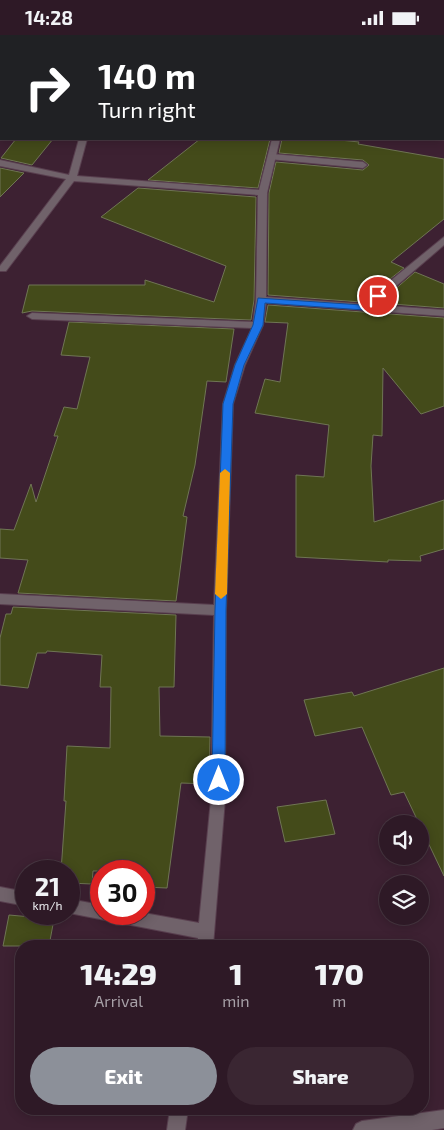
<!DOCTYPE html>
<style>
:root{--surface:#2e1926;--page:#3a2632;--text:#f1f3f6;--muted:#a7a0a7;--line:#493843;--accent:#8c9099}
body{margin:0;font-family:"Exo 2",sans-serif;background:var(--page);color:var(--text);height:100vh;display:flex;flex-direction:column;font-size:19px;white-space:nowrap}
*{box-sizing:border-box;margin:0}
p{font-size:16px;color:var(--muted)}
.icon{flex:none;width:28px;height:28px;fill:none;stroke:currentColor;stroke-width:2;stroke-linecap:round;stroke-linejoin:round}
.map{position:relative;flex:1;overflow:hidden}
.drawer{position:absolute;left:15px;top:905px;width:414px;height:175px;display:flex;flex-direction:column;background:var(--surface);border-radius:20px;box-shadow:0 2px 12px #0003,0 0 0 1px var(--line)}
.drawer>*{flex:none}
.hud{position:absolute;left:0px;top:0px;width:445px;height:105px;box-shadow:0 2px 12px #0003,0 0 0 1px var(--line);background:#202124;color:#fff;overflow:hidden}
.buttons{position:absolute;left:379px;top:780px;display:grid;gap:10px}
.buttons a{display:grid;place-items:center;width:50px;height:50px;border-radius:50%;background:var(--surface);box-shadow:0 2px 12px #0003,0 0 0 1px var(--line);font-size:25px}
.speed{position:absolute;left:15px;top:825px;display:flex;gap:10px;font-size:25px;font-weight:700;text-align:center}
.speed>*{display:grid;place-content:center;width:65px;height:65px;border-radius:50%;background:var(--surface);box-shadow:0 2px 12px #0003,0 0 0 1px var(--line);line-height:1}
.speed small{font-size:12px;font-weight:400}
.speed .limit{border:8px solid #d22;background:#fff;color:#111}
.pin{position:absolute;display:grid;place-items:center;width:42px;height:42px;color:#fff;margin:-21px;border:2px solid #fff;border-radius:50%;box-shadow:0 1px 5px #0007}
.me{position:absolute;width:55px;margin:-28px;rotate:0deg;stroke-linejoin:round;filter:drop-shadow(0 0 4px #0008)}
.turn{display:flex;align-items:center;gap:18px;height:105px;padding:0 15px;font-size:22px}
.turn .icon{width:65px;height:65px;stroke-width:2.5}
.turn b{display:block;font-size:35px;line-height:42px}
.eta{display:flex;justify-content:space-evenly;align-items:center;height:85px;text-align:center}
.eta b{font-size:30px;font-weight:800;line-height:35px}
.button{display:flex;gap:10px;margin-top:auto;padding:10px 15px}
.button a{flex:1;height:58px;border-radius:30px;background:var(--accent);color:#fff;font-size:20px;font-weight:800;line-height:58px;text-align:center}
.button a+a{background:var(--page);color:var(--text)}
.status{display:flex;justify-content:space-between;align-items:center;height:35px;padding:0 25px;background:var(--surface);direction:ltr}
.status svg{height:14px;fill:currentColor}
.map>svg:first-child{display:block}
.building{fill:#444b1a;stroke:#6f7554}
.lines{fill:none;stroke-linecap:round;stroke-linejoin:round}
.lane-casing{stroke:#593f4f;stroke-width:2}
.street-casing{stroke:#593f4f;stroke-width:2}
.lane{fill:#70626a;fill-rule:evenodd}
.street{fill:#70626a;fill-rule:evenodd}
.route{fill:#1a73e8;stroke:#114b97}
.slow{fill:#f59e0b}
</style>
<div class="status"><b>14:28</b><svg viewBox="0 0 49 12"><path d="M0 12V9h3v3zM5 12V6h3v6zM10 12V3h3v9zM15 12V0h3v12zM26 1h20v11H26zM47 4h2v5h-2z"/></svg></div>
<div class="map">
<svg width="444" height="1095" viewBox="0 0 444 1095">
<rect width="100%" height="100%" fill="#3d2132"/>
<!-- building -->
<g class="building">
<path d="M16,104H53L32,130L1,123Z"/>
<path d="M200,104H270L258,153L148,145Z"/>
<path d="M282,104H330L359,107L358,109L444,124V184L391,227L404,233L361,267L268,260L269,158L276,127L363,135L369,130L363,125L279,118Z"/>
<path d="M0,133L24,138L0,162Z"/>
<path d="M138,153L256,162L254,265L251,285L32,276L22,278L29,250H145V245L214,267L226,231L101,182Z"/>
<path d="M415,237L444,249V273L379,268Z"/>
<path d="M268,270L444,283V371L421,379L383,333L382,401L373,400L371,431L374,487L444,465V514L420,521L421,526L388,525V527L296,522V440L324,442L329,390L255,378L265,344L280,347L288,288L265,287Z"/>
<path d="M69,287L234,294L226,347L207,346L195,430L183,481L187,482L176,566L18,558L28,525L0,523V494L14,495L31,449L36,467L58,401H54L64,372L77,374L90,322L61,320Z"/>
<path d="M13,572L176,580L174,652H159L160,701L210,702L209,749L181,748L167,853L144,852V836H93L92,849L69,848V836H61L66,766H64L67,711L110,713L111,652H100L102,620L47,616L46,618H37L28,653L0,650V603L6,579H11Z"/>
<path d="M444,633V841L404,757L391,760L362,692L315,701L304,665L352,657L354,661Z"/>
<path d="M326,765L335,799L285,807L277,772Z"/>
<path d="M9,880L54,884L49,911H3Z"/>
</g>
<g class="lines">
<defs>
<path id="lane" d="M272,119L363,127L367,130L363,133L269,124V120Z"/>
<g id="street">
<path d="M79,104H87L77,141L259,155L272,104H280L267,158L266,262L362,269L444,202V210L374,270L444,275V281L266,268L263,290L245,330L233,369L226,575L225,764L213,911H197L198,903L69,878V864L101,870V879L144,878L199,888L211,764L214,580L0,569V559L214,570L223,369L235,330L252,293L32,284L27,281L32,278L253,287L256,265L258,160L74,146L6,236H0V231L66,144L0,131V125L69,140Z"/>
<path d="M0,852L26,857V871L0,866Z"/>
<path d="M170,1074H188L185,1095H167Z"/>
<path d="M444,1075V1093L432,1095H353L356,1089L362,1086Z"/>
</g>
</defs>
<!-- lane casing -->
<use href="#lane" class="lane-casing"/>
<!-- street casing -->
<use href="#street" class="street-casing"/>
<!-- lane -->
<use href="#lane" class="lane"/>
<!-- street -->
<use href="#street" class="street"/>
</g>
<!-- route -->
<path class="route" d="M374,259H378L382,261L364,275L265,268L263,290L244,330L233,369L226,575L225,745L223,749L219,751L214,749L212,745L215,575L223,369L235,330L253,290L258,263L362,270Z"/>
<!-- slow -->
<path class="slow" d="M225,434L230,438L227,559L221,564L215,559L220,438Z"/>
</svg>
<div class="buttons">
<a><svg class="icon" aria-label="sound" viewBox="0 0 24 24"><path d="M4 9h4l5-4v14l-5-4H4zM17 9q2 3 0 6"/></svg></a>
<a><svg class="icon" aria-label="layers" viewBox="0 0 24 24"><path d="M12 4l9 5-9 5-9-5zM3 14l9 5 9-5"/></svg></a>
</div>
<div class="speed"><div>21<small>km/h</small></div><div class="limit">30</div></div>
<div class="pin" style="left:378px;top:261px;background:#d93025"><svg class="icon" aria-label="arrive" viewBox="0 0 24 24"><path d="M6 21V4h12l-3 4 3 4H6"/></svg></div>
<svg class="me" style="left:219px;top:745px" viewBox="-20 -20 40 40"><circle r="17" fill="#1a73e8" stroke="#fff" stroke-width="3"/><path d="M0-11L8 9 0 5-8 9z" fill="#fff"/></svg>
<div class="hud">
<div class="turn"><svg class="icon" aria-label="right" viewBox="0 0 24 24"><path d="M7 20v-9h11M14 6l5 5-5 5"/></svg><div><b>140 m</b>Turn right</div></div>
</div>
<section class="drawer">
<div class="eta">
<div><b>14:29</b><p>Arrival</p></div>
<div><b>1</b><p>min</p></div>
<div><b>170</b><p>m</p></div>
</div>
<div class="button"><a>Exit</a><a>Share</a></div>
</section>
</div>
